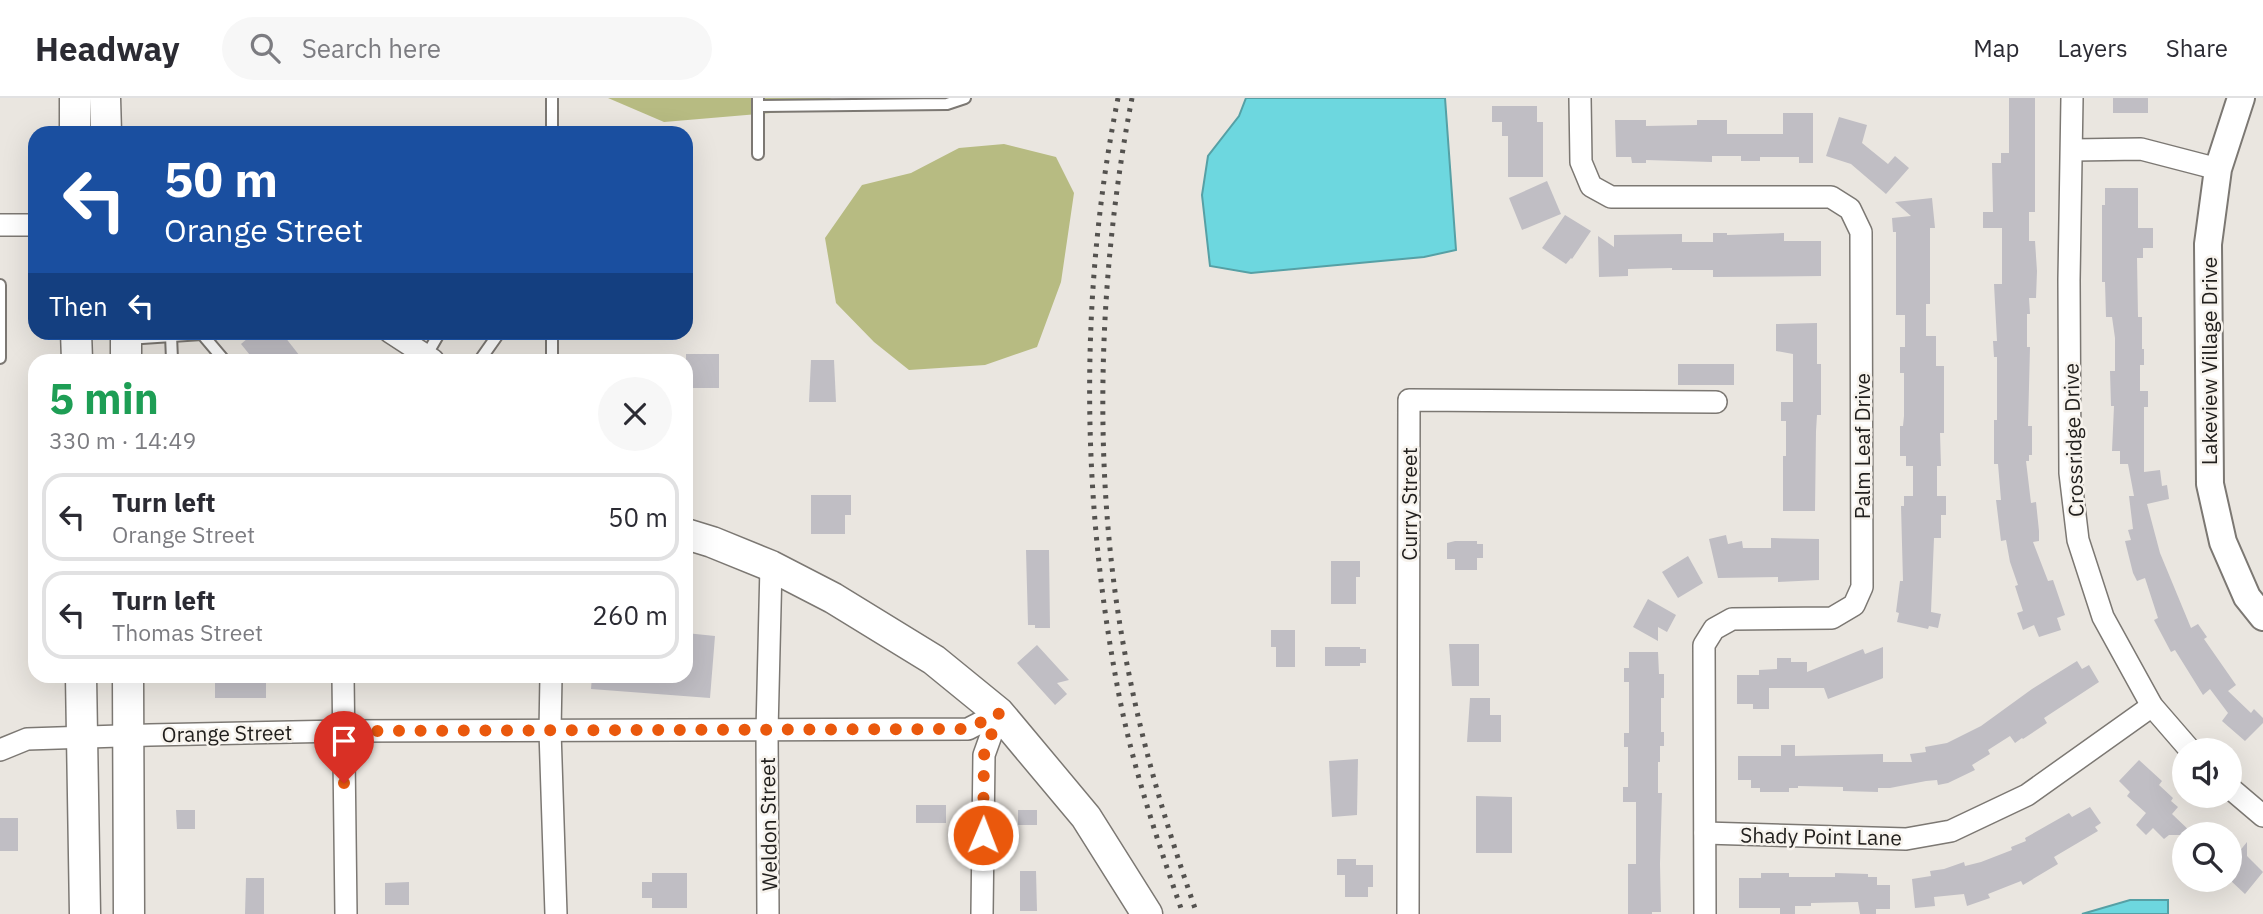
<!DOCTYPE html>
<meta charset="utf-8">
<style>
:root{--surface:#fff;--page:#f7f7f7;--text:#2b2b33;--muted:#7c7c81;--line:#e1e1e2}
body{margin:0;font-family:"IBM Plex Sans",sans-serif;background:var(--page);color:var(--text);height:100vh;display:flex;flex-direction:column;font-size:26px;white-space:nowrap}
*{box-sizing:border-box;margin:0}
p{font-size:23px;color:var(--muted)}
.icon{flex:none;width:38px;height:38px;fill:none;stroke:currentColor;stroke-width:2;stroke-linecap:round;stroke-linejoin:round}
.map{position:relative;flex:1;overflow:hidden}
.drawer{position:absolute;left:28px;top:256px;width:665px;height:329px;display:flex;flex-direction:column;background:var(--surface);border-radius:21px;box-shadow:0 7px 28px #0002}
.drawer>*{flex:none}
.hud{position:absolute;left:28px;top:28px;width:665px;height:214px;border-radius:21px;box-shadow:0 7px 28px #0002;background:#1a4fa0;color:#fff;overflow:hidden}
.controls{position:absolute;left:2172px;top:640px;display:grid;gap:14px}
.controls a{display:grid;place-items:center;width:70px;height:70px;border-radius:50%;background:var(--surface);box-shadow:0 7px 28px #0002;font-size:35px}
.pin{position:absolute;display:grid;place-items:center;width:60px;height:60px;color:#fff;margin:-72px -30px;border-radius:50% 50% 50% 0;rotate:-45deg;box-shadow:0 0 7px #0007}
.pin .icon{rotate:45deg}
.me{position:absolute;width:77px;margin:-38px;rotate:1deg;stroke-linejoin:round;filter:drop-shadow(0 0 5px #0008)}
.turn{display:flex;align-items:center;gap:24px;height:147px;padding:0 21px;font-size:32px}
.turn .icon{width:91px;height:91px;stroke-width:2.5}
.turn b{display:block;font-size:49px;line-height:60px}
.then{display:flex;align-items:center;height:66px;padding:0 21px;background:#0003;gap:14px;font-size:26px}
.round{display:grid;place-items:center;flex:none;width:74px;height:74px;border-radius:37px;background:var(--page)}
.headline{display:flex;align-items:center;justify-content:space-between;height:119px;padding:0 21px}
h1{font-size:42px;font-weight:800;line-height:52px;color:#1e9e55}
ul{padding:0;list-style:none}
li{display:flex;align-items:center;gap:21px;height:88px;margin:0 14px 10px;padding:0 7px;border:4px solid var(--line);border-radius:21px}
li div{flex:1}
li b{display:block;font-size:26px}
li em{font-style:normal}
header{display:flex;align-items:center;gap:42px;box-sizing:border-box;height:98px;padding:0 35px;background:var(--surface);border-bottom:2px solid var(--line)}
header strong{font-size:33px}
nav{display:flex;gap:38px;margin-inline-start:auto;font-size:24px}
.search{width:490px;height:63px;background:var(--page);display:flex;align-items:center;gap:18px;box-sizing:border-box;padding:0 24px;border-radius:38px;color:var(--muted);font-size:26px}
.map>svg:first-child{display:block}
.green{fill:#b7bb82}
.water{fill:#6dd7df;stroke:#56a0a5;stroke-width:2}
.building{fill:#c0bec4}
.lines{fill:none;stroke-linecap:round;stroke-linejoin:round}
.service-casing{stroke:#7c7873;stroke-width:14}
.minor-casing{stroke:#7c7873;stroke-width:24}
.tertiary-casing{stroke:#7c7873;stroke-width:30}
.secondary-casing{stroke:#7c7873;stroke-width:33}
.service{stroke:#fff;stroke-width:10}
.minor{stroke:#fff;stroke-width:21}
.tertiary{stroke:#fff;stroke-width:26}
.secondary{stroke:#fff;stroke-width:30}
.rail{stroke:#54524f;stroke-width:5;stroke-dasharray:3.5 7;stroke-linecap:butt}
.route{stroke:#ea580c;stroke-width:12;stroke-dasharray:0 21.6}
.labels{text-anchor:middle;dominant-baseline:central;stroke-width:5;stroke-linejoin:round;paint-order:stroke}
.street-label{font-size:21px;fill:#22201e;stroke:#f7f3ed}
</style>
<header>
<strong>Headway</strong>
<div class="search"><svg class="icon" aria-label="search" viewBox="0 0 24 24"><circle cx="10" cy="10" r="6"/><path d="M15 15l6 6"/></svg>Search here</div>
<nav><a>Map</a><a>Layers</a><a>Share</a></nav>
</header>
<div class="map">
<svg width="2263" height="816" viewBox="0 0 2263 816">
<rect width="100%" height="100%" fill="#eae6e0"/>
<!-- green -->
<g class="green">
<path d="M608,0H832L806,12L664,24Z"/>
<path d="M1004,46L1056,59L1074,95L1061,184L1037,249L985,267L909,272L874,244L836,205L825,140L862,87L911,75L959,50Z"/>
</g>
<!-- water -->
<g class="water">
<path d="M1246,0H1445L1456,152L1424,159L1251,175L1210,168L1202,97L1208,58L1239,18Z"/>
<path d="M2130,802H2168V816H2082Z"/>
</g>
<!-- building -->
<g class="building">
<path d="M2009,0H2035V114H2029V143H2035L2037,173L2036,200H2029L2030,216H2027V249H2030L2028,328H2032V357H2029V363H2026L2031,405L2036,404L2039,433V443L2033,444L2048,483L2053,482L2065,517L2057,520L2061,532L2039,539L2034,527L2023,532L2017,515L2023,513L2015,488L2018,487L2010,464L2006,442L2001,443L1996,402H2001L1998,366H1994V322H1997V259H1994L1993,243H1997L1994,186H2002V130H1983V114H1993L1992,65H2001V55H2009Z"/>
<rect x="2113" y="0" width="35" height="15"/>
<path d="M1492,8H1537V24H1543V79H1508V38H1502V24H1492Z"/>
<path d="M1783,15H1813V65H1799V59H1760V63H1741V58H1712V64L1646,62V65H1632L1631,59H1616L1615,22H1646V28L1697,27V22H1727V36H1783Z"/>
<path d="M1839,19L1867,27L1862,45L1888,66L1895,58L1909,70L1886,96L1851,66L1826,58Z"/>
<path d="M1547,83L1561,116L1522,132L1509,100Z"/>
<path d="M2105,90H2138V130H2153V150H2143V160H2137L2138,219H2142V251H2144V267H2140V293H2148V309H2144V374L2160,372L2162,388L2167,387L2169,401L2147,406L2160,455L2191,530L2198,526L2207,539L2204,541L2236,587L2228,593L2251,615L2254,611L2263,620V625L2245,643L2222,623L2228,615L2210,591L2203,597L2175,552L2171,554L2154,522L2158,520L2145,480L2137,483L2133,475L2125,443L2131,442L2128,432L2133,431L2129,398H2134L2128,366H2120V353H2112L2114,308H2111L2110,273H2115V240L2112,219H2106L2105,184H2102V107H2105Z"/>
<path d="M1932,100L1935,130H1930V206H1926V238H1936V268H1944V335H1940L1941,368H1937V398H1946V417H1941V440H1934L1931,514L1941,516L1938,530L1929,528L1928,531L1897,524L1899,515L1896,514L1900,483H1903L1901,408H1904V398H1913V368H1906V358H1900V328H1903L1904,318V275H1900V249H1905V217H1896V134H1893L1892,120L1911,118L1895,104Z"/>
<path d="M1565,117L1591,133L1572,161L1571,160L1566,166L1542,150Z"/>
<path d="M1713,135H1727V137L1784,135V143H1821V178L1713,179V172H1672V170L1628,171V178L1599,179L1598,138L1614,149V137L1682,136V144H1713Z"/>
<path d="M1817,225V266H1821V317H1817L1816,333L1815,413H1783V358H1786V323H1781V304H1793V256L1776,253V226Z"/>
<path d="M255,234H281L303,262H254L241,246Z"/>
<rect x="686" y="256" width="33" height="34"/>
<path d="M811,262H834L836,304H809Z"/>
<rect x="1678" y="266" width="56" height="21"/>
<path d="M811,397H851V417H845V436H811Z"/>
<path d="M1726,437L1728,446L1742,443L1743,450H1771V440L1819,441V482L1778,484V479L1718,480L1709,441Z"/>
<path d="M1455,443H1477V446H1483V460H1477V472H1455V461H1447V445Z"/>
<path d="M1026,452H1049L1050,530H1035V527H1028Z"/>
<path d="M1688,458L1703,485L1678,500L1662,474Z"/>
<path d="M1331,463H1360V479H1356V506H1331Z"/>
<path d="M1648,501L1676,517L1667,534L1658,529V543L1633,529Z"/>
<path d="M1271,532H1295V569H1276V549H1271Z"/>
<path d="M686,535L715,538L710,600L591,591L592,578H686Z"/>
<path d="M1449,546H1479V588H1452Z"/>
<path d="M1037,547L1069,582L1057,585L1067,596L1055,607L1017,565Z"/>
<path d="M1325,549H1360V551H1366V565H1360V568H1325Z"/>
<path d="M1883,549V580L1881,581L1828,601L1824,590H1769V611H1753V606H1737V577H1759V572L1777,571V560H1791V564H1807V574L1863,551L1865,556Z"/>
<path d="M1629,554H1658L1659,576H1664V600H1661V634H1664V648H1660V664H1658V695H1662L1660,766L1661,814H1652V816H1628V766H1636V704H1623V689H1628V649H1624V635H1629V584H1624V570H1629Z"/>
<path d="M2077,563L2082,571L2089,567L2099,584L2044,620L2047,625L2023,641L2022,640L2015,645L2010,638L1988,652L1990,656L1972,667L1975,672L1948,685L1938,687L1937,682L1926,683L1890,690H1878V694L1843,693V689L1798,688V690H1789V694H1760V690H1751V682H1738V658H1781V647H1795V658L1883,656V664H1912L1910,656L1926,654L1925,649L1947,645L1981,628L2032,591Z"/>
<rect x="215" y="578" width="51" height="22"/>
<path d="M1470,600H1490V617H1501V644H1467Z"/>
<path d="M1358,661L1357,717L1332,719L1329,663Z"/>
<path d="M2139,662L2162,683L2159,687L2173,700L2171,703L2178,709L2172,716L2194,737H2169L2164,741L2153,730L2146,737L2136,727L2146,715L2127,698L2130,694L2119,683Z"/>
<path d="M1476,698L1512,699V755H1476Z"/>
<rect x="916" y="707" width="30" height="18"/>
<path d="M2090,709L2101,725L2095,729L2098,733L2054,759L2058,766L2023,787L2021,783L1988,796L1990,800L1967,808L1964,796L1934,799L1935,808L1915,810L1912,781L1931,778L1930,773L1944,771L1964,764L1965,768L1981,764L2012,752L2011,749L2026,743L2025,740L2069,715L2072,719Z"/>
<path d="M176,712H195V731H177Z"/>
<rect x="1018" y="712" width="19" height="15"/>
<rect x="0" y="720" width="18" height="33"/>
<path d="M2247,744V758L2263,774L2245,796L2230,782V765Z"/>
<path d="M1337,761H1356V767H1373V789H1368V799H1345V777H1337Z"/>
<path d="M1020,773H1036L1037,813H1020Z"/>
<path d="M652,775H687V810H652V800H642V784H652Z"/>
<path d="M1761,775H1789V779H1835V775L1868,776V779H1877V787H1890V811H1876V816H1860L1858,804L1811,805V808H1795V816H1780V810H1739V780H1761Z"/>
<path d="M246,780H264V816H245Z"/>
<path d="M409,784V807H385V785Z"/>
</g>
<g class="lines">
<defs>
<g id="service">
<path d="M758,0V56"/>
<path d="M758,8L947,6L965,0"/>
<path d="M552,35V0"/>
<path d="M0,187V260"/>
<path d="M171,237L172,262"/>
<path d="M127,241L202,236L224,262"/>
<path d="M426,258L440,234"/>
<path d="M480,262L499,235"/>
<path d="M552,262V234"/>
</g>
<g id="minor">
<path d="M1580,0L1581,64L1591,88L1611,99H1831L1850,111L1861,134L1862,489L1854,507L1832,520L1732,521L1714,531L1704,547L1705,816"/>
<path d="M2072,0L2069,182L2070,375L2078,442L2103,519L2152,608L2191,653"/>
<path d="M2073,52L2141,51L2218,71"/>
<path d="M0,127H35"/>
<path d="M390,234L433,262"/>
<path d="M343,578L346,816"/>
<path d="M551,578L550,633L556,816"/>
<path d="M0,652L27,641L150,637L343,633L968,631L999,615"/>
<path d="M2230,690L2263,718"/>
<path d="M1705,735L1906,741L1951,733L2027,697L2152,608"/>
<path d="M768,816L767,633L771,468"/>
<path d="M982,816L984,657L999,615"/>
<path d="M1408,816L1409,302L1716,304"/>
</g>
<path id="tertiary" d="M2241,0L2218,71L2208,146L2210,386L2223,444L2247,499L2263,519"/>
<g id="secondary">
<path d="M75,0V35"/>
<path d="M105,0L106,35"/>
<path d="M76,234L77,262"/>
<path d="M126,234V262"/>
<path d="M686,436L712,444L771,468L833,500L934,562L999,615L1086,719L1147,816"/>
<path d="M81,578L85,816"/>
<path d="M128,578L129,816"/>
</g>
</defs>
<!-- service casing -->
<use href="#service" class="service-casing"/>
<!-- minor casing -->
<use href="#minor" class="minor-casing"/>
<!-- tertiary casing -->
<use href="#tertiary" class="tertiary-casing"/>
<!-- secondary casing -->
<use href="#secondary" class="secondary-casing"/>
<!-- service -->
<use href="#service" class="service"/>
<!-- minor -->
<use href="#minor" class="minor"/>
<!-- tertiary -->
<use href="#tertiary" class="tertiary"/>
<!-- secondary -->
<use href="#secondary" class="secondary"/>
<!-- rail -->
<g class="rail">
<path d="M1118,0C1080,190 1081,391 1116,581C1130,661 1156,739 1183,816"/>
<path d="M1132,0C1096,186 1091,396 1130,581C1146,661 1170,739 1197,816"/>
</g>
</g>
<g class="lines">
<!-- route -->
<path class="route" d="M344,685L343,633L968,631L999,615L984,657L983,737"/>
</g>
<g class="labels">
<!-- street labels -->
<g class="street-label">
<text transform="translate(2209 263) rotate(-90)">Lakeview Village Drive</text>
<text transform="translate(2073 342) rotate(-92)">Crossridge Drive</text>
<text transform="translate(1862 348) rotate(-90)">Palm Leaf Drive</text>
<text transform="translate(1409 406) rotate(-90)">Curry Street</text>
<text transform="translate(227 635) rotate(-1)">Orange Street</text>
<text transform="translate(768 726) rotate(-91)">Weldon Street</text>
<text transform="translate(1821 738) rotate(1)">Shady Point Lane</text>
</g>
</g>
</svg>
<div class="controls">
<a><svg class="icon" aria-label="sound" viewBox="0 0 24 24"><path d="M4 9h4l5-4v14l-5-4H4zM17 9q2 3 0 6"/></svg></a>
<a><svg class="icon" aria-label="search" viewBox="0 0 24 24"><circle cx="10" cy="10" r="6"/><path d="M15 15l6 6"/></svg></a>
</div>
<div class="pin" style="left:344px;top:685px;background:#d93025"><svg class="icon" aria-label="arrive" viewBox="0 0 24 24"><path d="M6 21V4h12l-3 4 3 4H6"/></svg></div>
<svg class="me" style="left:983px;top:737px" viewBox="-20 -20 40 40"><circle r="17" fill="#ea580c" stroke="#fff" stroke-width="3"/><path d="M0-11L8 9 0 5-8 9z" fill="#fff"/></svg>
<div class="hud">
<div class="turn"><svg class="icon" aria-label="left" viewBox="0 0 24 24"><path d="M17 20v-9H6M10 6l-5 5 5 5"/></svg><div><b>50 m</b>Orange Street</div></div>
<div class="then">Then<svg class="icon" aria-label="left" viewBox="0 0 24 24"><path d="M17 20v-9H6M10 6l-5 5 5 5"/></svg></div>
</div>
<section class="drawer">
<div class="headline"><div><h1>5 min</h1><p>330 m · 14:49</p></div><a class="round"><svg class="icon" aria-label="close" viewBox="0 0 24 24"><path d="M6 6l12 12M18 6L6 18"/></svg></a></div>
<ul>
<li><svg class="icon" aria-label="left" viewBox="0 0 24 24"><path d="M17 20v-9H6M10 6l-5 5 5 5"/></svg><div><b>Turn left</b><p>Orange Street</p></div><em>50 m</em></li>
<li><svg class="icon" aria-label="left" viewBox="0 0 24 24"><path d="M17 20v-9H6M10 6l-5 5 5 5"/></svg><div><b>Turn left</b><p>Thomas Street</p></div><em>260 m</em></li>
</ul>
</section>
</div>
